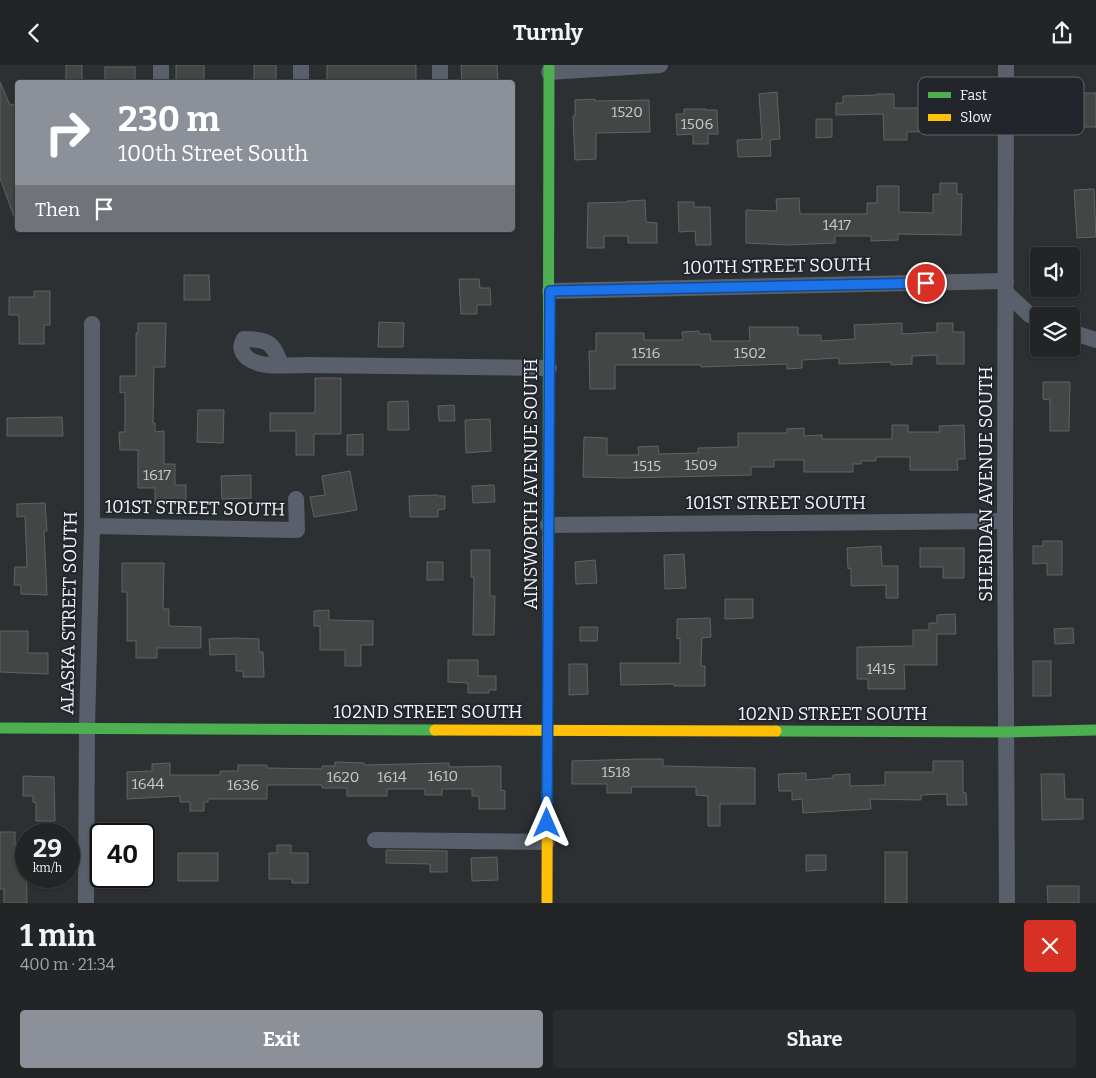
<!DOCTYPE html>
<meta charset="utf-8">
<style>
:root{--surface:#222426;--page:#2a2c2e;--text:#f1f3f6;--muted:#a2a4a7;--line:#3f4143;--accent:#8c9099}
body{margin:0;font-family:Bitter,serif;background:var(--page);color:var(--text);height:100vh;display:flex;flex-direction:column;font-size:19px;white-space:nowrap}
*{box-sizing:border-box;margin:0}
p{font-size:16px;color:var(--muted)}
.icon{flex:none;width:28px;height:28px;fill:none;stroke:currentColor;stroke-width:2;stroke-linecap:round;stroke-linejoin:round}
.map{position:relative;height:838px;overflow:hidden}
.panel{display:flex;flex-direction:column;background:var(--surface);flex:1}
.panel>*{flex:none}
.guide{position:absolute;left:15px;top:15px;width:500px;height:152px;border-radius:5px;box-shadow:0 1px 4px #0004,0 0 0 1px var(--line);background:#8c9099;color:#fff;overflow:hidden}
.fabs{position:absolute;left:1030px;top:182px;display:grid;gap:10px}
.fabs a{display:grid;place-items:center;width:50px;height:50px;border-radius:5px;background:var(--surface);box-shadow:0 1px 4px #0004,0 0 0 1px var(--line);font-size:25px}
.speed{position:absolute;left:15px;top:758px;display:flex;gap:10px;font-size:25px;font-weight:700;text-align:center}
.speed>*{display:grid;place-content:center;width:65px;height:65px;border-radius:50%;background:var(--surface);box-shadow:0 1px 4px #0004,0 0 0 1px var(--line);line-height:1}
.speed small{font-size:12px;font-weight:400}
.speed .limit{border:2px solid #111;border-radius:8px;background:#fff;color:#111}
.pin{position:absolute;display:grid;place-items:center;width:42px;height:42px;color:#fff;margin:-21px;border:2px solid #fff;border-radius:50%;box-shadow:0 1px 5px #0007}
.me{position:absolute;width:55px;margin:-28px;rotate:0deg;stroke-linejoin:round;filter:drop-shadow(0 0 4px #0008)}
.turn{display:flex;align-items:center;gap:18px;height:105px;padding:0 20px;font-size:22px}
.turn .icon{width:65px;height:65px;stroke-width:2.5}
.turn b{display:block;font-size:35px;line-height:42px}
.then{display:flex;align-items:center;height:48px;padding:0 20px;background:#0003;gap:10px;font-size:19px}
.round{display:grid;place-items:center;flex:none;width:52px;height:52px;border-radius:5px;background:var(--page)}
.headline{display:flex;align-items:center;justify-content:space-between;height:85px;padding:0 20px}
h1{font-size:30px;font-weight:700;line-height:38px}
.action{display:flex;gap:10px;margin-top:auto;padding:10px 20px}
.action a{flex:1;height:58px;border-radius:5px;background:var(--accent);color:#fff;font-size:20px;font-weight:700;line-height:58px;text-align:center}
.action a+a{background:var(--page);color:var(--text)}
header{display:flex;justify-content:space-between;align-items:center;height:65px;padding:0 20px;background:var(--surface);font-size:22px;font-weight:700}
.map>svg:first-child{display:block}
.building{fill:#444545;stroke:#616262}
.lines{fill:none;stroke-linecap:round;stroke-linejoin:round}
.street{stroke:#5a606b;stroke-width:16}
.fast{stroke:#4caf50;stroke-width:11}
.slow{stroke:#ffc107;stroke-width:11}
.route-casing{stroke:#114b97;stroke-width:12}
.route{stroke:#1a73e8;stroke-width:9}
.labels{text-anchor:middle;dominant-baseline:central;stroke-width:4;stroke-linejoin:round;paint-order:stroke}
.number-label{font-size:15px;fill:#c6c8cb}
.street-label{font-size:18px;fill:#f2f4f8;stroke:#22252b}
.key{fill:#22252b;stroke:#606368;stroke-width:1}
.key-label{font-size:14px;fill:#f2f4f8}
</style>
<header><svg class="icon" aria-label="back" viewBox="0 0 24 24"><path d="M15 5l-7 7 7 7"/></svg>Turnly<svg class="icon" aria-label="share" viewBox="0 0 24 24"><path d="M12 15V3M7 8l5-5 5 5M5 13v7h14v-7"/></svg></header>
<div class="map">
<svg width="1096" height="838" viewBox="0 0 1096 838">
<rect width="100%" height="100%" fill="#2d3033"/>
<!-- building -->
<g class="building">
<rect x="66" y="0" width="16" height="18"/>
<rect x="176" y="0" width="28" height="18"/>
<rect x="254" y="0" width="22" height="18"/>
<rect x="327" y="0" width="89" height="18"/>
<path d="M461,0H497L498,18H462Z"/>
<rect x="105" y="2" width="30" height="16"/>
<path d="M0,17L10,40L13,39L17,50L14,51L18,61V156L16,157L0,113Z"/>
<path d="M777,27L780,74L770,75L771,91L738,92L737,75L762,74L759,29Z"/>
<path d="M1075,28H1096V62H1076Z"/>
<path d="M877,29H894V43H920V29H934V42H953V66L907,67V75H884L883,49L836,50V38H843V31L877,30Z"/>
<path d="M595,34V36L649,35L650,67L596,68V94L575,95L573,51H575V35Z"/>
<path d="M684,44H706V45H717L718,69H708V79H693V69L677,70L676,49H684Z"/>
<path d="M816,54H832V72L816,73Z"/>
<path d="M940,118H957V129H962L961,170L898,169V175L871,176V171H835V178L787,180L746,178V145L777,146L776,134L799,133L800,149H867V138H877V121H899V147L933,148V129H940Z"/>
<path d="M1094,124L1096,172L1077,173L1074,125Z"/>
<path d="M645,135L646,157L657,158V178H628V171H604V183H587L588,138L627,137V136Z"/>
<path d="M678,137H694V142H710L711,180H696L695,166L679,167Z"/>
<path d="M184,210H209L210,235H184Z"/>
<path d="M459,214H479L480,223H490L491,240H477V249H461Z"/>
<path d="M34,226H50V260H44V279H19V250H9V232H34Z"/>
<path d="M379,257L404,258L403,282H378Z"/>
<path d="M138,258H166L165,302H154L153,358H155V367L164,366V399H175V420H186V441L155,440V423H138V385H120L119,367H125V327L120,328V311H136V268H138Z"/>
<path d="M902,258V269L937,267V258H953V267H964V299H937V290L912,291V299L891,300V297L839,299V293L802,295V303L787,304V299L701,302V300H615V324H590L589,286H596V268H644V275H683L682,267L699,266V269H710L711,276H750L749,262H798V270H821V276L855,274L854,260Z"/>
<path d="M315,313H341V369H314V390H296V366H270V348H315Z"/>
<path d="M1043,317H1070L1069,366H1050V335L1043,334Z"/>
<path d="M408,336L409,365H388V337Z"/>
<path d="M454,340L455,356H439L438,341Z"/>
<path d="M198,345H224L223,378L197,377Z"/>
<path d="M62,352L63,371H7V353Z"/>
<path d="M490,354L491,386L466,388L465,355Z"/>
<path d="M892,360H908V367H940L939,361L964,360L965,394H957L958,405H910V392H876V396H861V399H853V407H804V395H774V402H751V410L628,413L583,412L584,372L607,373V390H639L638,382L658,381L659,389L698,388V383L738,382V368H787V364L804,363V371L822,370V374H892Z"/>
<path d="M363,369V390H347V370Z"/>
<path d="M350,406L357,445L314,452L310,432L325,430L322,411Z"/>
<path d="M251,410V433L222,434L221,411Z"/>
<path d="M494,420L495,437L473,438L472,421Z"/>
<path d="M438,430V431H445V444L438,445V452H410L409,431Z"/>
<path d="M45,438L47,466H44L47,530L21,529V520H14L15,502H27L25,451L17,452V439Z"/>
<path d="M1043,476H1062V510H1047V498L1033,499V481H1043Z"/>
<path d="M881,481L882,501H898V533H886V520L851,521V503L848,504L847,483Z"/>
<path d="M920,483H964V513H943V502H920Z"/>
<path d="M471,485H490V531H495L494,570H473L474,512H471Z"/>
<path d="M684,489L686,523L665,524L664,490Z"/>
<path d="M595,495L597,518L576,519L575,497Z"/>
<rect x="427" y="497" width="16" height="18"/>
<path d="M122,498H164L163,544H169V561L201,562V583H157V593H136V576H127V527H122Z"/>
<path d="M725,534H753V553L725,554Z"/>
<path d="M329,545V555L373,556V580H361V601H345V585H320V561H314V546Z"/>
<path d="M955,549L956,569H937V600H904L905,624H868V614H857V582L913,581V565H929V558H937V550Z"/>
<path d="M710,553L711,572L702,573L701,601H705V621H674V619L621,620L620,598H680V573L677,574V554Z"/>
<path d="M580,562H598L597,576H580Z"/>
<path d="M1073,563L1074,578L1055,579L1054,564Z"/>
<path d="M0,566H28V588H48V609L0,607Z"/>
<path d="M233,573L259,574V587H263L264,612H243V606H236V589L210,590L209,574Z"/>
<path d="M448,595H478V611H496V625H489V628H468V618L448,617Z"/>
<rect x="1033" y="596" width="18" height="35"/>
<path d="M569,599H587L588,629L569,630Z"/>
<path d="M642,694H663V701L755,703V739H720V761H708V731L696,730V722H631L632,728H607V719H572V696Z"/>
<path d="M933,696H963V727L966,728L967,740H947V729L921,730V735L870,734L871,744L803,748L802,734L792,735V726H779L778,709L806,708V715L833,713V710L850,709V721L885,720V707H933Z"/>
<path d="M335,697L364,698V700L449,698V702L501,701V725L505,726V744H479V731H472V724H442V730H425V724H387V731H347V723H322V720H267V734H208V737H204V746H190V737H180V731L127,734V707L152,706V699L170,698V710H220V706H238V700H267V703L322,704V701H335Z"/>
<path d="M1041,709H1064L1065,734H1083V754L1042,755Z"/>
<path d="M23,711L54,712L55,756H36V738L33,737V731H23Z"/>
<path d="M0,767H15V780H26L27,838H4V824H0Z"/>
<path d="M277,780H291V788H308V818H292V814H269V788H277Z"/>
<path d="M386,785L447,786V807H430V799L386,798Z"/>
<rect x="885" y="787" width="22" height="51"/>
<rect x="178" y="788" width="40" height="28"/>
<path d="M806,790H826V805L806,806Z"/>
<path d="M497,792L498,815L472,816L471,793Z"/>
<path d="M1047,821H1079V838H1048Z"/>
</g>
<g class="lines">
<!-- street -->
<g class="street">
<path d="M301,0V18"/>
<path d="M440,0V18"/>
<path d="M1006,0L1005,456L1007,838"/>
<path d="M549,7L660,0"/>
<path d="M161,18V0"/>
<path d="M550,226L1006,216"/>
<path d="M1006,228L1030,250L1039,254"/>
<path d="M1071,267L1096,275"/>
<path d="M281,300C273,278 269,274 244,274C241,279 240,283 243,288C253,305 289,300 307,300L549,303"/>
<path d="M548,460L1005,456"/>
<path d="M92,461L297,465L296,434"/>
<path d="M375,775L547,777"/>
<path d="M86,838L87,663L92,461V259"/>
</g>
<!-- fast -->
<g class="fast">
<path d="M548,473L549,0"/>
<path d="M0,663L435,665"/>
<path d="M776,666L1006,667L1096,665"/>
</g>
<!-- slow -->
<g class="slow">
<path d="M435,665L776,666"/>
<path d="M547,838L548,473"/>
</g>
</g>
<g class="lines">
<defs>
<path id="route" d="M547,758L550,226L926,218"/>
</defs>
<!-- route casing -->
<use href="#route" class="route-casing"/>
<!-- route -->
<use href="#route" class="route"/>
</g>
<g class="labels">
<!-- number labels -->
<g class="number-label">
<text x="627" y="47">1520</text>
<text x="697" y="59">1506</text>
<text x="837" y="160">1417</text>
<text x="646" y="288">1516</text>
<text x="750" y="288">1502</text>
<text x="701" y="400">1509</text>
<text x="647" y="401">1515</text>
<text x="157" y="410">1617</text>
<text x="881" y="604">1415</text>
<text x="616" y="707">1518</text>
<text x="443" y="711">1610</text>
<text x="343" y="712">1620</text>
<text x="392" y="712">1614</text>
<text x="148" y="719">1644</text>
<text x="243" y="720">1636</text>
</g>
<!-- street labels -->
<g class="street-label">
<text transform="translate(777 201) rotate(-1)">100TH STREET SOUTH</text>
<text transform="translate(531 419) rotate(-90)">AINSWORTH AVENUE SOUTH</text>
<text transform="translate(986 419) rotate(-90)">SHERIDAN AVENUE SOUTH</text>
<text x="776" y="438">101ST STREET SOUTH</text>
<text transform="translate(195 443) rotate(1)">101ST STREET SOUTH</text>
<text transform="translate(69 548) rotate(-89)">ALASKA STREET SOUTH</text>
<text x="428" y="647">102ND STREET SOUTH</text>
<text x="833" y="649">102ND STREET SOUTH</text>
</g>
</g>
<!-- legend -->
<rect x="918" y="12" width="166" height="58" rx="8" class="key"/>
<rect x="928" y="27" width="23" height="6" fill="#4caf50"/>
<rect x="928" y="49" width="23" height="7" fill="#ffc107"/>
<g class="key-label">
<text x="960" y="35">Fast</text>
<text x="960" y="57">Slow</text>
</g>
</svg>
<div class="fabs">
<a><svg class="icon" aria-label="sound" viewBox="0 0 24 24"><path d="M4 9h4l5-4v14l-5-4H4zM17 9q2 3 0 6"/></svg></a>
<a><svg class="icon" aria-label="layers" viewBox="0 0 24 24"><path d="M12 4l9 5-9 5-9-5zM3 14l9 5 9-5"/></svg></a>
</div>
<div class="speed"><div>29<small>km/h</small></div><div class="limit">40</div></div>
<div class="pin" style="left:926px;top:218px;background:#d93025"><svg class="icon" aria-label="arrive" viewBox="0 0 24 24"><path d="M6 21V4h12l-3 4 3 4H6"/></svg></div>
<svg class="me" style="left:547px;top:758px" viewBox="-20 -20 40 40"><path d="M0-17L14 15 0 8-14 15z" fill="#1a73e8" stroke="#fff" stroke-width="4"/></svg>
<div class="guide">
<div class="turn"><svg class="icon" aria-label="right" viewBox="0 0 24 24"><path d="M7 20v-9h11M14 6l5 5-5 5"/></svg><div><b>230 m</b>100th Street South</div></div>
<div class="then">Then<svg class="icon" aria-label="arrive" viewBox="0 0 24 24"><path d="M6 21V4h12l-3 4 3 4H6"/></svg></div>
</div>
</div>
<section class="panel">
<div class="headline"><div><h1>1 min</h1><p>400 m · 21:34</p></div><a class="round" style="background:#d93025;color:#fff"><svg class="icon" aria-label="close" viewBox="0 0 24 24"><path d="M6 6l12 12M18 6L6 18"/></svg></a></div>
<div class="action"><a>Exit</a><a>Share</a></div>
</section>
